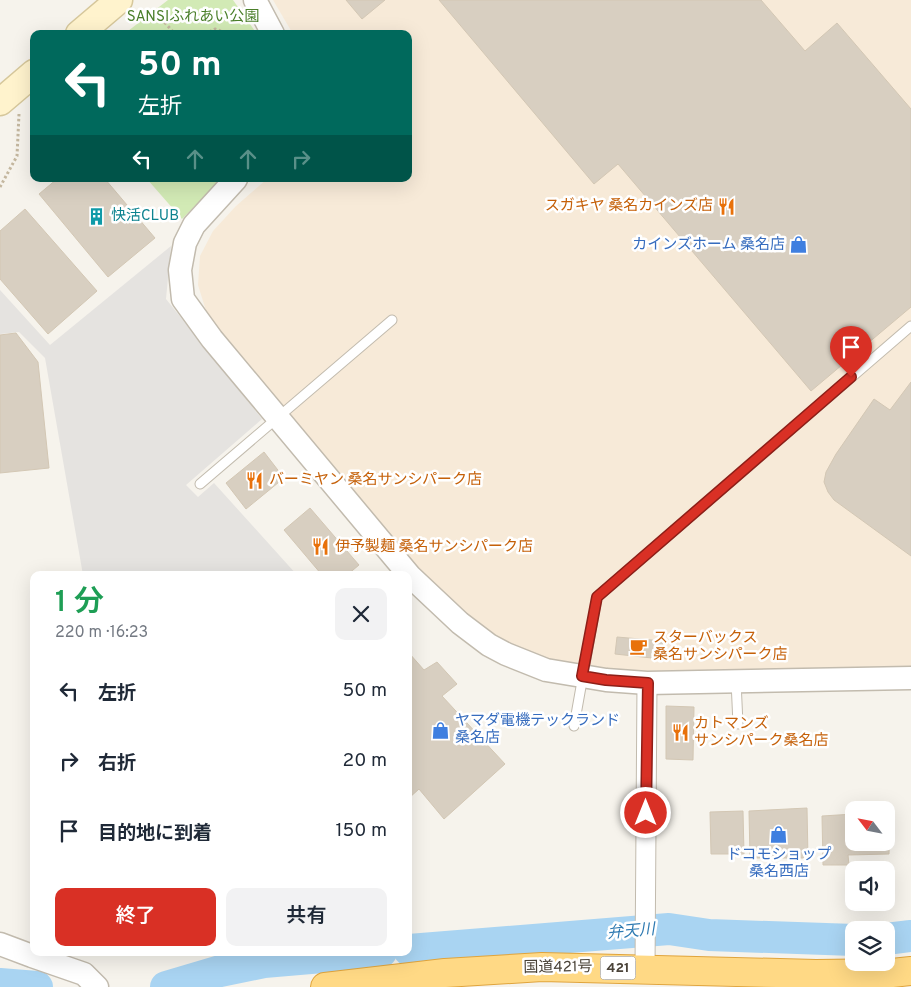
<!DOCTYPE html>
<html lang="ja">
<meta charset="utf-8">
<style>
:root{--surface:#fff;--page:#f2f2f3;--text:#1f2937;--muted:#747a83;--accent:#d93025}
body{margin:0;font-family:Overpass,"Noto Sans JP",sans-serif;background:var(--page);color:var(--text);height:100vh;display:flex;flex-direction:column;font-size:19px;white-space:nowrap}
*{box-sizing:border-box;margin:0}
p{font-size:16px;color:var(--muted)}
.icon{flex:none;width:28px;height:28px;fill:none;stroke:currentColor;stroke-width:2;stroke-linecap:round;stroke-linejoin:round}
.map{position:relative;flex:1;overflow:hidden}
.drawer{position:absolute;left:30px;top:571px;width:382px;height:385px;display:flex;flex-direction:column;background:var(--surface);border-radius:10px;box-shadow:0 5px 20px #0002}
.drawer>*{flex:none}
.guide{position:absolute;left:30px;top:30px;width:382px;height:152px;border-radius:10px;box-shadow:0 5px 20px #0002;background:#00695c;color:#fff;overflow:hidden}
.needle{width:32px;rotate:302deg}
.buttons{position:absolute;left:845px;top:801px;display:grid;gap:10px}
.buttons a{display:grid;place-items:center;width:50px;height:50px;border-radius:10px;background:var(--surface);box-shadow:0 5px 20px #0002;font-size:25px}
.pin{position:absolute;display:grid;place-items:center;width:42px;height:42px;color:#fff;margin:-51px -21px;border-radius:50% 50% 50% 0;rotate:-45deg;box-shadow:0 0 5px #0007}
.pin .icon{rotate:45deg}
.me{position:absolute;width:55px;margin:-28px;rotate:0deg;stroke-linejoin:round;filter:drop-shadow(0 0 4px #0008)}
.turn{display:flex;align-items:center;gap:18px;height:105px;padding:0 25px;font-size:22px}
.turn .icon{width:65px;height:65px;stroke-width:2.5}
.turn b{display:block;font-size:35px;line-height:42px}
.lanes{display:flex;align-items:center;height:48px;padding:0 25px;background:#0003;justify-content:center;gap:25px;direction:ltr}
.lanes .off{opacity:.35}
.round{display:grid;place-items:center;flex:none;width:52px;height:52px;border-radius:10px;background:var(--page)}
.overview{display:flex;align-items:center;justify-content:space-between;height:85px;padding:0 25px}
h1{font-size:30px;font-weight:600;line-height:38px;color:#1e9e55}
.button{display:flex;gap:10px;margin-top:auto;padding:10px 25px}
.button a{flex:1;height:58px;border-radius:10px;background:var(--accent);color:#fff;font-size:20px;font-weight:600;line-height:58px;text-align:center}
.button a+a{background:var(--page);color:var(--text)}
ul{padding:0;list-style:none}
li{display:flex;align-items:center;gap:15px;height:70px;padding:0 25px}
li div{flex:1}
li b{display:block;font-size:19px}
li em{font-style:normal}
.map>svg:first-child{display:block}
.commercial{fill:#f7ead8}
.green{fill:#d2eab5}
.parking{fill:#e5e3e0}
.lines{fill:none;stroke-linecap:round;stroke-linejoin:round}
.river{stroke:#a9d4f2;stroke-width:32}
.building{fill:#d8cfc1;stroke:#d3c7b4}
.service-casing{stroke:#c2bbae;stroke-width:11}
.minor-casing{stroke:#c2bbae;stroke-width:21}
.tertiary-casing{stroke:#c2bbae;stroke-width:25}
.secondary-casing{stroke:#d6c79b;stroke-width:29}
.trunk-casing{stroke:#e0a43c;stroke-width:30}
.path{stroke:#c4b79f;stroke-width:3;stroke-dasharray:2.5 2.5;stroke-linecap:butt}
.service{stroke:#fff;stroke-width:9}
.minor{stroke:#fff;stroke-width:19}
.tertiary{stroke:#fff;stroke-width:22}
.secondary{stroke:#fff3cd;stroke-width:26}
.trunk{stroke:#ffd985;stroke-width:28}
.route-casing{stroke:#8d1f18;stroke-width:12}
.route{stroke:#d93025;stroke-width:9}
.labels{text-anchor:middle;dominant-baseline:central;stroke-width:5;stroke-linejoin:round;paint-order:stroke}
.shield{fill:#fff;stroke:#817c74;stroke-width:1}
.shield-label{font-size:14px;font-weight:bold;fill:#4b4439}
.park-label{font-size:15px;fill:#4a7f2a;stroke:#fff}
.food-label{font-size:15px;fill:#c56008;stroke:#fff;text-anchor:start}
.culture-label{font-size:15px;fill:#0d838f;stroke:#fff;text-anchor:start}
.shop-label{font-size:15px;fill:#366cbe;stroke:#fff;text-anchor:end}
.street-label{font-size:15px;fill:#4b4439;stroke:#fff}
.water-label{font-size:16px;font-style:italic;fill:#2e7ab2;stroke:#fff}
</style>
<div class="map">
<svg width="911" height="987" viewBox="0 0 911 987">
<rect width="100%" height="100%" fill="#f6f3ec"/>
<!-- commercial -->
<path class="commercial" d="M273,0H911V671L675,677L523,660L428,585L225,340L207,314L198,285L200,256L213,231L236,206L267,179H409V34H293Z"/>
<!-- green -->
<g class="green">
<path d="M168,0H233L257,34H130L128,31Z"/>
<path d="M147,179H222L182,219Z"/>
</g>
<!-- parking -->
<path class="parking" d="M171,246L166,299L262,419L186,485L198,497L214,483L297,575H83L45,358L19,332L0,334V290L50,345Z"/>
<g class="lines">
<!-- river -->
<g class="river">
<path d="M886,939L911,936"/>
<path d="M409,950L669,929L709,935L854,940"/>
<path d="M0,984L37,987"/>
<path d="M166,987L220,971L264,962L381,952"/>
</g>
</g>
<!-- building -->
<g class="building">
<path d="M346,0H385L362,19Z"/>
<path d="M439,0H761L805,51L837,23L911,109V307L811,391L618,164L594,184Z"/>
<path d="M57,179H105L155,238L108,277L39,194Z"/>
<path d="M25,209L97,291L48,334L0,279V231Z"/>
<path d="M16,333L38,362L49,468L0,473V335Z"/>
<path d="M911,382V556L834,500L828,492L824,482L826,472L836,454L874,399L890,410Z"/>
<path d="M264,452L284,478L246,509L226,483Z"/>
<path d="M310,508L359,565L347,575H322L284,530Z"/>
<path d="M617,637L663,641L661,659L615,654Z"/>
<path d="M409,653L424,670L437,662L457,684L442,696L505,764L444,819L419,789L409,798Z"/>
<path d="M666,706L694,707L693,760L666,759Z"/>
<path d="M807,808L808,858H750L749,811Z"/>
<path d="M743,811L744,854H711L710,812Z"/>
<path d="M890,811L889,854L848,855L849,865H823L822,816L854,814V842H886V812Z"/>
</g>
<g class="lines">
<defs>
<g id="service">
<path d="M200,484L392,320"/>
<path d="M736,681L738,724"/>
<path d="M574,726L597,597L911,326"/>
</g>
<path id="minor" d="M645,969L647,683"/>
<g id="tertiary">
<path d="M255,0L273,34"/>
<path d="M236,179L194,225L185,243L180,270L183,299L212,339L410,576L460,623L489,645L506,654L546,670L606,680L647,683L911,678"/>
<path d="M0,944L32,956L84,974L97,987"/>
</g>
<g id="secondary">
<path d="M79,34L119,0"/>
<path d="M0,102L34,73"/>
</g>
<path id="trunk" d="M325,987L445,973L542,967L816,974L892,973L911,971"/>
</defs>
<!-- service casing -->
<use href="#service" class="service-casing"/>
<!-- minor casing -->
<use href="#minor" class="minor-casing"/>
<!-- tertiary casing -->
<use href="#tertiary" class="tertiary-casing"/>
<!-- secondary casing -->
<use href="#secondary" class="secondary-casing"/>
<!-- trunk casing -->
<use href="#trunk" class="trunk-casing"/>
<!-- path -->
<g class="path">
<path d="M158,15L175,34"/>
<path d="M205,34L215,29L229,34"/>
<path d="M0,187L17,156L19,114"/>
</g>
<!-- service -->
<use href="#service" class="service"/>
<!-- minor -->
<use href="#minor" class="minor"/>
<!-- tertiary -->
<use href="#tertiary" class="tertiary"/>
<!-- secondary -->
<use href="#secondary" class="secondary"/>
<!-- trunk -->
<use href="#trunk" class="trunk"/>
</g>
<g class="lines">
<defs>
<path id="route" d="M646,813L648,683L606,680L582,676L597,597L851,377"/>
</defs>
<!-- route casing -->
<use href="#route" class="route-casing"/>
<!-- route -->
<use href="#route" class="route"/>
</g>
<!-- icons -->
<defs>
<symbol id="restaurant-bare" viewBox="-9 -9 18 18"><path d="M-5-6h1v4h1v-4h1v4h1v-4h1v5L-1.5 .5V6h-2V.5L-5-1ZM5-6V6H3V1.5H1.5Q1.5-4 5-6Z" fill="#e8710a" stroke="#fff" stroke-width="2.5" paint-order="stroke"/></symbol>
<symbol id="building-bare" viewBox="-9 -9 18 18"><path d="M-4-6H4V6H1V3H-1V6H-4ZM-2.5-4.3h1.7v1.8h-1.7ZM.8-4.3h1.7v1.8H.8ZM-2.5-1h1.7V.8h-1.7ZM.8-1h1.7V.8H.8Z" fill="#0f9aa8" stroke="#fff" stroke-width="2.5" paint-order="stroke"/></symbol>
<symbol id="shop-bare" viewBox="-9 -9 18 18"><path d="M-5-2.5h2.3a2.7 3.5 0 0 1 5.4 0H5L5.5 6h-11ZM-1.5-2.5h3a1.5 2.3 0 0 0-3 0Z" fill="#3f7fe0" stroke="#fff" stroke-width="2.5" paint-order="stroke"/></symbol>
<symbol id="cafe-bare" viewBox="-9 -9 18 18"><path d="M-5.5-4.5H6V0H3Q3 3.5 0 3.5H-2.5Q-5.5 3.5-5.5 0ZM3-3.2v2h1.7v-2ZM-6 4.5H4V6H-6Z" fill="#e8710a" stroke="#fff" stroke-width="2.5" paint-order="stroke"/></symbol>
</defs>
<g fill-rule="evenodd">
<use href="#restaurant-bare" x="714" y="194" width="25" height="25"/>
<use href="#building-bare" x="84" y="204" width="25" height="25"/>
<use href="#shop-bare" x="786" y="232" width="25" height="25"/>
<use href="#restaurant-bare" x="242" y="468" width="25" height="25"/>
<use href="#restaurant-bare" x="308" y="534" width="25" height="25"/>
<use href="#cafe-bare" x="626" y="634" width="25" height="25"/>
<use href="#shop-bare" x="428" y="718" width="25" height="25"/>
<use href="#restaurant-bare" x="668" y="720" width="25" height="25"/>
<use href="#shop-bare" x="766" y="822" width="25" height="25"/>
</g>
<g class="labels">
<!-- shield labels -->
<rect class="shield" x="600.5" y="956.5" width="35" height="23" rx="4"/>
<g class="shield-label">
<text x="618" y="968">421</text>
</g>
<!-- park labels -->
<g class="park-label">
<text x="193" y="17">SANSIふれあい公園</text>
</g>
<!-- food labels -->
<g class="food-label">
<text x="713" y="206" text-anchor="end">スガキヤ 桑名カインズ店</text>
<text x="269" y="480">バーミヤン 桑名サンシパーク店</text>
<text x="335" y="547">伊予製麺 桑名サンシパーク店</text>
<text x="653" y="638">スターバックス<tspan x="653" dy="17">桑名サンシパーク店</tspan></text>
<text x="694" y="724">カトマンズ<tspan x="694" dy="17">サンシパーク桑名店</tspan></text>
</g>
<!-- culture labels -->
<g class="culture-label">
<text x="111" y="216">快活CLUB</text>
</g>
<!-- shop labels -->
<g class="shop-label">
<text x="785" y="245">カインズホーム 桑名店</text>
<text x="455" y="721" text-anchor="start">ヤマダ電機テックランド<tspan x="455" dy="17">桑名店</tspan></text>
<text x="779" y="855" text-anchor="middle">ドコモショップ<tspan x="779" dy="17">桑名西店</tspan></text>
</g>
<!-- street labels -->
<g class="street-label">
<text transform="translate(558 968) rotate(-1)">国道421号</text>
</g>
<!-- water labels -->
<g class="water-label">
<text transform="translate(631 932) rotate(-5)">弁天川</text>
</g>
</g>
</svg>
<div class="buttons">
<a><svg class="needle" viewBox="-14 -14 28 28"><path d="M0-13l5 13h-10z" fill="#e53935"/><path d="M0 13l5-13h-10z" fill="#747a83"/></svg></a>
<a><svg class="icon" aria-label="sound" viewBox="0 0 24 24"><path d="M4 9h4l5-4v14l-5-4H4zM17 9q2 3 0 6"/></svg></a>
<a><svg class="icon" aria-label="layers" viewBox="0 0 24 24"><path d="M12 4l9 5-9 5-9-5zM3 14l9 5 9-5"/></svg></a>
</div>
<div class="pin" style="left:851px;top:377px;background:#d93025"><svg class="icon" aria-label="arrive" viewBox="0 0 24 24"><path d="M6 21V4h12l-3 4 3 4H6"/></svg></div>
<svg class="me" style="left:646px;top:813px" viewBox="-20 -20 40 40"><circle r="17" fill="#d93025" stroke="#fff" stroke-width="3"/><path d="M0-11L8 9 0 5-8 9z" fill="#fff"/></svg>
<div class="guide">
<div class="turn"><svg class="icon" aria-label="left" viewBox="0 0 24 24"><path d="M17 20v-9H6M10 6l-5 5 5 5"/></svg><div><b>50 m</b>左折</div></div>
<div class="lanes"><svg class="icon" aria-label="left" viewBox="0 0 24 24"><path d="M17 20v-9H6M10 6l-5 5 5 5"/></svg><svg class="icon off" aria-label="ahead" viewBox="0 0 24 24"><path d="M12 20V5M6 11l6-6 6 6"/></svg><svg class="icon off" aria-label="ahead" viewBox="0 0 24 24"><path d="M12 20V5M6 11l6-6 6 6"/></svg><svg class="icon off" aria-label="right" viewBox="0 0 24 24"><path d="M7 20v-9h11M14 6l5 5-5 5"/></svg></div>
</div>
<section class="drawer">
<div class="overview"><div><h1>1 分</h1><p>220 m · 16:23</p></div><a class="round"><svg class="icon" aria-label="close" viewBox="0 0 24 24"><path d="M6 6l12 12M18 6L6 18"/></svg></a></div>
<ul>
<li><svg class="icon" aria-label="left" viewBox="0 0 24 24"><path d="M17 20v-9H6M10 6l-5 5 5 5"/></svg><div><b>左折</b></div><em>50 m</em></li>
<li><svg class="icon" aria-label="right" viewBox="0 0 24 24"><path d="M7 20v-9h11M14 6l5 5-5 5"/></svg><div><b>右折</b></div><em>20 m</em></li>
<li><svg class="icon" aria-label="arrive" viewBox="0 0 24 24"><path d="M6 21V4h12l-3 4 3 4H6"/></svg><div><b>目的地に到着</b></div><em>150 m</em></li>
</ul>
<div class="button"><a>終了</a><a>共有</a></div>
</section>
</div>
